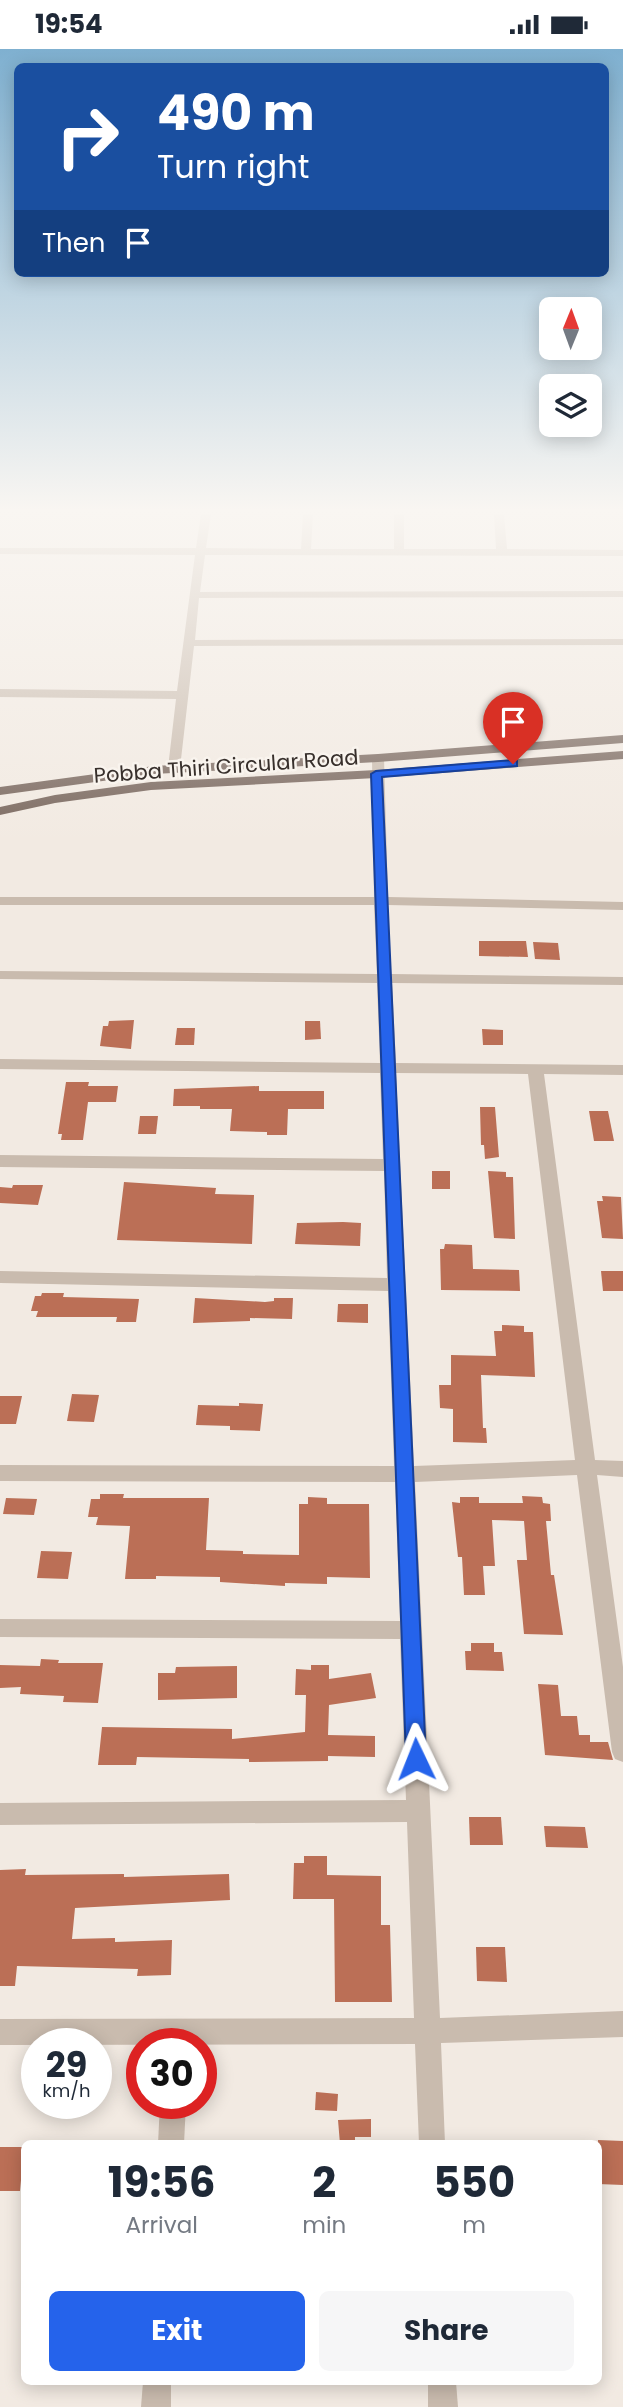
<!DOCTYPE html>
<style>
:root{--surface:#fff;--page:#f6f6f7;--text:#1f2937;--muted:#747a83;--accent:#2563eb}
body{margin:0;font-family:Poppins,sans-serif;background:var(--page);color:var(--text);height:100vh;display:flex;flex-direction:column;font-size:26px;white-space:nowrap}
*{box-sizing:border-box;margin:0}
p{font-size:23px;color:var(--muted)}
.icon{flex:none;width:38px;height:38px;fill:none;stroke:currentColor;stroke-width:2;stroke-linecap:round;stroke-linejoin:round}
.map{position:relative;flex:1;overflow:hidden}
.panel{position:absolute;left:21px;top:2091px;width:581px;height:245px;display:flex;flex-direction:column;background:var(--surface);border-radius:10px;box-shadow:0 4px 18px #0003}
.panel>*{flex:none}
.hud{position:absolute;left:14px;top:14px;width:595px;height:214px;border-radius:10px;box-shadow:0 4px 18px #0003;background:#1a4fa0;color:#fff;overflow:hidden}
.needle{width:46px;rotate:1deg}
.buttons{position:absolute;left:539px;top:248px;display:grid;gap:14px}
.buttons a{display:grid;place-items:center;width:63px;height:63px;border-radius:10px;background:var(--surface);box-shadow:0 4px 18px #0003;font-size:35px}
.speed{position:absolute;left:21px;top:1979px;display:flex;gap:14px;font-size:35px;font-weight:700;text-align:center}
.speed>*{display:grid;place-content:center;width:91px;height:91px;border-radius:50%;background:var(--surface);box-shadow:0 4px 18px #0003;line-height:1}
.speed small{font-size:18px;font-weight:400}
.speed .limit{border:10px solid #d22;background:#fff;color:#111}
.pin{position:absolute;display:grid;place-items:center;width:60px;height:60px;color:#fff;margin:-72px -30px;border-radius:50% 50% 50% 0;rotate:-45deg;box-shadow:0 0 7px #0007}
.pin .icon{rotate:45deg}
.me{position:absolute;width:77px;margin:-38px;rotate:358deg;stroke-linejoin:round;filter:drop-shadow(0 0 5px #0008)}
.turn{display:flex;align-items:center;gap:24px;height:147px;padding:0 28px;font-size:32px}
.turn .icon{width:91px;height:91px;stroke-width:2.5}
.turn b{display:block;font-size:49px;line-height:60px}
.then{display:flex;align-items:center;height:66px;padding:0 28px;background:#0003;gap:14px;font-size:26px}
.eta{display:flex;justify-content:space-evenly;align-items:center;height:119px;text-align:center}
.eta b{font-size:42px;font-weight:700;line-height:49px}
.action{display:flex;gap:14px;margin-top:auto;padding:14px 28px}
.action a{flex:1;height:80px;border-radius:10px;background:var(--accent);color:#fff;font-size:28px;font-weight:700;line-height:80px;text-align:center}
.action a+a{background:var(--page);color:var(--text)}
.status{display:flex;justify-content:space-between;align-items:center;height:49px;padding:0 35px;background:var(--surface);direction:ltr}
.status svg{height:19px;fill:currentColor}
.map>svg:first-child{display:block}
.building{fill:#bb6f56}
.lines{fill:none;stroke-linecap:round;stroke-linejoin:round}
.minor{fill:#c9bbae;fill-rule:evenodd}
.major{fill:#79675e;fill-rule:evenodd}
.route{fill:#2563eb;stroke:#184099;stroke-width:2}
.labels{text-anchor:middle;dominant-baseline:central;stroke-width:5;stroke-linejoin:round;paint-order:stroke}
.far-street-label{font-size:21px;fill:#38302c;stroke:#f9f4ee}
</style>
<div class="status"><b>19:54</b><svg viewBox="0 0 49 12"><path d="M0 12V9h3v3zM5 12V6h3v6zM10 12V3h3v9zM15 12V0h3v12zM26 1h20v11H26zM47 4h2v5h-2z"/></svg></div>
<div class="map">
<svg width="623" height="2358" viewBox="0 0 623 2358">
<rect width="100%" height="100%" fill="#f2eae2"/>
<!-- building -->
<g class="building">
<path d="M479,892H526L528,908L479,907Z"/>
<path d="M533,893L558,894L560,911L535,910Z"/>
<path d="M134,971L131,1000L100,997L103,977H108L109,972Z"/>
<path d="M305,972H320L321,990L305,991Z"/>
<path d="M177,979H195L194,996H175Z"/>
<path d="M482,980L503,981V996H483Z"/>
<path d="M66,1033H89L88,1037H118L116,1053H88L83,1091H61L62,1085H58Z"/>
<path d="M259,1037V1042H324V1060H288L287,1086H267V1083L230,1082L232,1060H200V1057H173L174,1040Z"/>
<path d="M480,1058H495L499,1108L485,1110L484,1096H481Z"/>
<path d="M589,1062H608L614,1092H594Z"/>
<path d="M140,1067H158L156,1085H138Z"/>
<rect x="432" y="1122" width="18" height="18"/>
<path d="M488,1122L506,1123V1128H513L515,1190L494,1189Z"/>
<path d="M124,1133L216,1139L215,1145L254,1146L252,1195L117,1191Z"/>
<path d="M13,1136H43L38,1156L0,1154V1138L12,1139Z"/>
<path d="M602,1147L621,1148L623,1190L602,1189L597,1152H603Z"/>
<path d="M343,1173L361,1174L360,1197L295,1195L297,1174Z"/>
<path d="M445,1195L472,1196L473,1220L519,1221L520,1242L441,1241L440,1200H444Z"/>
<path d="M601,1222H623V1242H603Z"/>
<path d="M42,1244H64L63,1248L139,1250L136,1273H116L117,1268H36L38,1262H31L35,1247H41Z"/>
<path d="M195,1249L265,1253L274,1252V1249H293L292,1270L250,1269V1272L193,1274Z"/>
<path d="M338,1255H368V1274L337,1273Z"/>
<path d="M502,1276L524,1277V1283H533L535,1328L481,1326L483,1379H486L487,1394L453,1393V1360L440,1359L439,1336H451V1306L496,1307L494,1282H502Z"/>
<path d="M72,1345L99,1346L94,1373L67,1372Z"/>
<path d="M0,1347H22L16,1375H0Z"/>
<path d="M239,1354L263,1355L260,1382L230,1381V1377L196,1376L198,1356L239,1357Z"/>
<path d="M100,1445H124L123,1449H209L206,1501L243,1502V1505L299,1506V1455H308V1448L327,1449V1455H369L370,1529L327,1528V1535L285,1534V1537L220,1533V1528L156,1527V1530H125L130,1477L96,1476L98,1468H88L91,1450H100Z"/>
<path d="M522,1447L542,1448L543,1454L550,1455L551,1472H546L551,1526H554L563,1586L524,1585L517,1511H527L524,1472L492,1471L495,1517H483L485,1546H464L462,1508H458L452,1453L460,1454V1448H479V1454H523Z"/>
<path d="M6,1449L37,1450L34,1466L3,1465Z"/>
<path d="M41,1502L72,1503L68,1530L37,1529Z"/>
<path d="M471,1594H494V1603H502L504,1622L466,1621L465,1602H471Z"/>
<path d="M41,1610L59,1611L58,1614H103L98,1654L63,1653L64,1647L20,1645L21,1638L0,1639V1616L40,1617Z"/>
<path d="M311,1616H329V1630L371,1624L376,1649L329,1656L328,1686L375,1687V1708L328,1707V1712L249,1713V1710L137,1708L136,1716H98L102,1678L232,1680V1690L305,1683L306,1646H295L296,1620L311,1621Z"/>
<path d="M237,1617V1649L158,1651V1624H175L176,1618Z"/>
<path d="M538,1635L558,1636L561,1667H577L579,1686H590V1693H608L613,1711L545,1706Z"/>
<path d="M469,1768H501L503,1796H470Z"/>
<path d="M544,1777L585,1778L588,1799L546,1798Z"/>
<path d="M304,1807H327V1826L381,1827V1876H390L392,1953H335L334,1850H293L294,1814H304Z"/>
<path d="M26,1820L25,1826L124,1825V1828L229,1825L230,1851L75,1859L72,1890L115,1889V1893L172,1891L171,1926L137,1927L138,1920L17,1917L15,1937H0V1821Z"/>
<path d="M476,1898H505L507,1933L477,1932Z"/>
<path d="M316,2043L338,2045L337,2062L315,2061Z"/>
<path d="M371,2070V2088H355V2095H340L338,2071Z"/>
<path d="M598,2091L623,2092V2136L598,2135Z"/>
<path d="M0,2098H24L20,2142H0Z"/>
</g>
<g class="lines">
<!-- minor -->
<g class="minor">
<path d="M201,465H211L206,499L301,500L303,465H313L311,500H394V465H404V500H496L494,465H504L507,500L623,501V507L205,506L200,543L623,542V548L199,549L195,591L623,590V596L194,597L180,719L174,723L168,719L176,650L0,648V640L177,642L195,506L0,505V499H196Z"/>
<path d="M378,705L384,709L388,848L623,853V861L388,856L391,925L623,928V936L392,934L396,1014L623,1016V1026L544,1025L595,1411L623,1412V1428L597,1426L623,1618V1713L615,1710L612,1703L577,1426L415,1433L440,1969L623,1962V1988L441,1994L445,2095H419L415,1995L0,1996V1970L414,1969L407,1773L0,1776V1754L406,1751L400,1590L0,1588V1570L400,1572L395,1433L0,1432V1416L394,1417L388,1242L0,1234V1222L387,1229L384,1122L0,1118V1106L383,1110L380,1024L0,1020V1010L380,1014L377,934L0,930V922L377,925L374,856H0V848H374L372,709ZM396,1024L528,1025L575,1411L414,1417Z"/>
<path d="M160,2054H186L184,2095H158Z"/>
<path d="M143,2333H171V2358H141Z"/>
<path d="M428,2333H456L458,2358H428Z"/>
</g>
<!-- major -->
<g class="major">
<path d="M623,686V694L378,713L154,725L0,746V738L154,717L378,705Z"/>
<path d="M623,702V710L376,729L151,741L55,754L0,766V758L55,746L151,733L376,721Z"/>
</g>
</g>
<!-- sky -->
<linearGradient id="sky" x2="0" y2="1"><stop stop-color="#7fb0d0"/><stop offset="0.58" stop-color="#f9f6f2"/><stop offset="1" stop-color="#f9f6f2" stop-opacity="0"/></linearGradient>
<rect width="623" height="795" fill="url(#sky)"/>
<!-- route -->
<path class="route" d="M513,711L517,712V717L382,728L426,1710L423,1717L416,1720L409,1717L406,1710L371,725L376,722Z"/>
<g class="labels">
<!-- far-street labels -->
<g class="far-street-label">
<text transform="translate(226 717) rotate(-4)">Pobba Thiri Circular Road</text>
</g>
</g>
</svg>
<div class="buttons">
<a><svg class="needle" viewBox="-14 -14 28 28"><path d="M0-13l5 13h-10z" fill="#e53935"/><path d="M0 13l5-13h-10z" fill="#747a83"/></svg></a>
<a><svg class="icon" aria-label="layers" viewBox="0 0 24 24"><path d="M12 4l9 5-9 5-9-5zM3 14l9 5 9-5"/></svg></a>
</div>
<div class="speed"><div>29<small>km/h</small></div><div class="limit">30</div></div>
<div class="pin" style="left:513px;top:715px;background:#d93025"><svg class="icon" aria-label="arrive" viewBox="0 0 24 24"><path d="M6 21V4h12l-3 4 3 4H6"/></svg></div>
<svg class="me" style="left:416px;top:1710px" viewBox="-20 -20 40 40"><path d="M0-17L14 15 0 8-14 15z" fill="#2563eb" stroke="#fff" stroke-width="4"/></svg>
<div class="hud">
<div class="turn"><svg class="icon" aria-label="right" viewBox="0 0 24 24"><path d="M7 20v-9h11M14 6l5 5-5 5"/></svg><div><b>490 m</b>Turn right</div></div>
<div class="then">Then<svg class="icon" aria-label="arrive" viewBox="0 0 24 24"><path d="M6 21V4h12l-3 4 3 4H6"/></svg></div>
</div>
<section class="panel">
<div class="eta">
<div><b>19:56</b><p>Arrival</p></div>
<div><b>2</b><p>min</p></div>
<div><b>550</b><p>m</p></div>
</div>
<div class="action"><a>Exit</a><a>Share</a></div>
</section>
</div>
